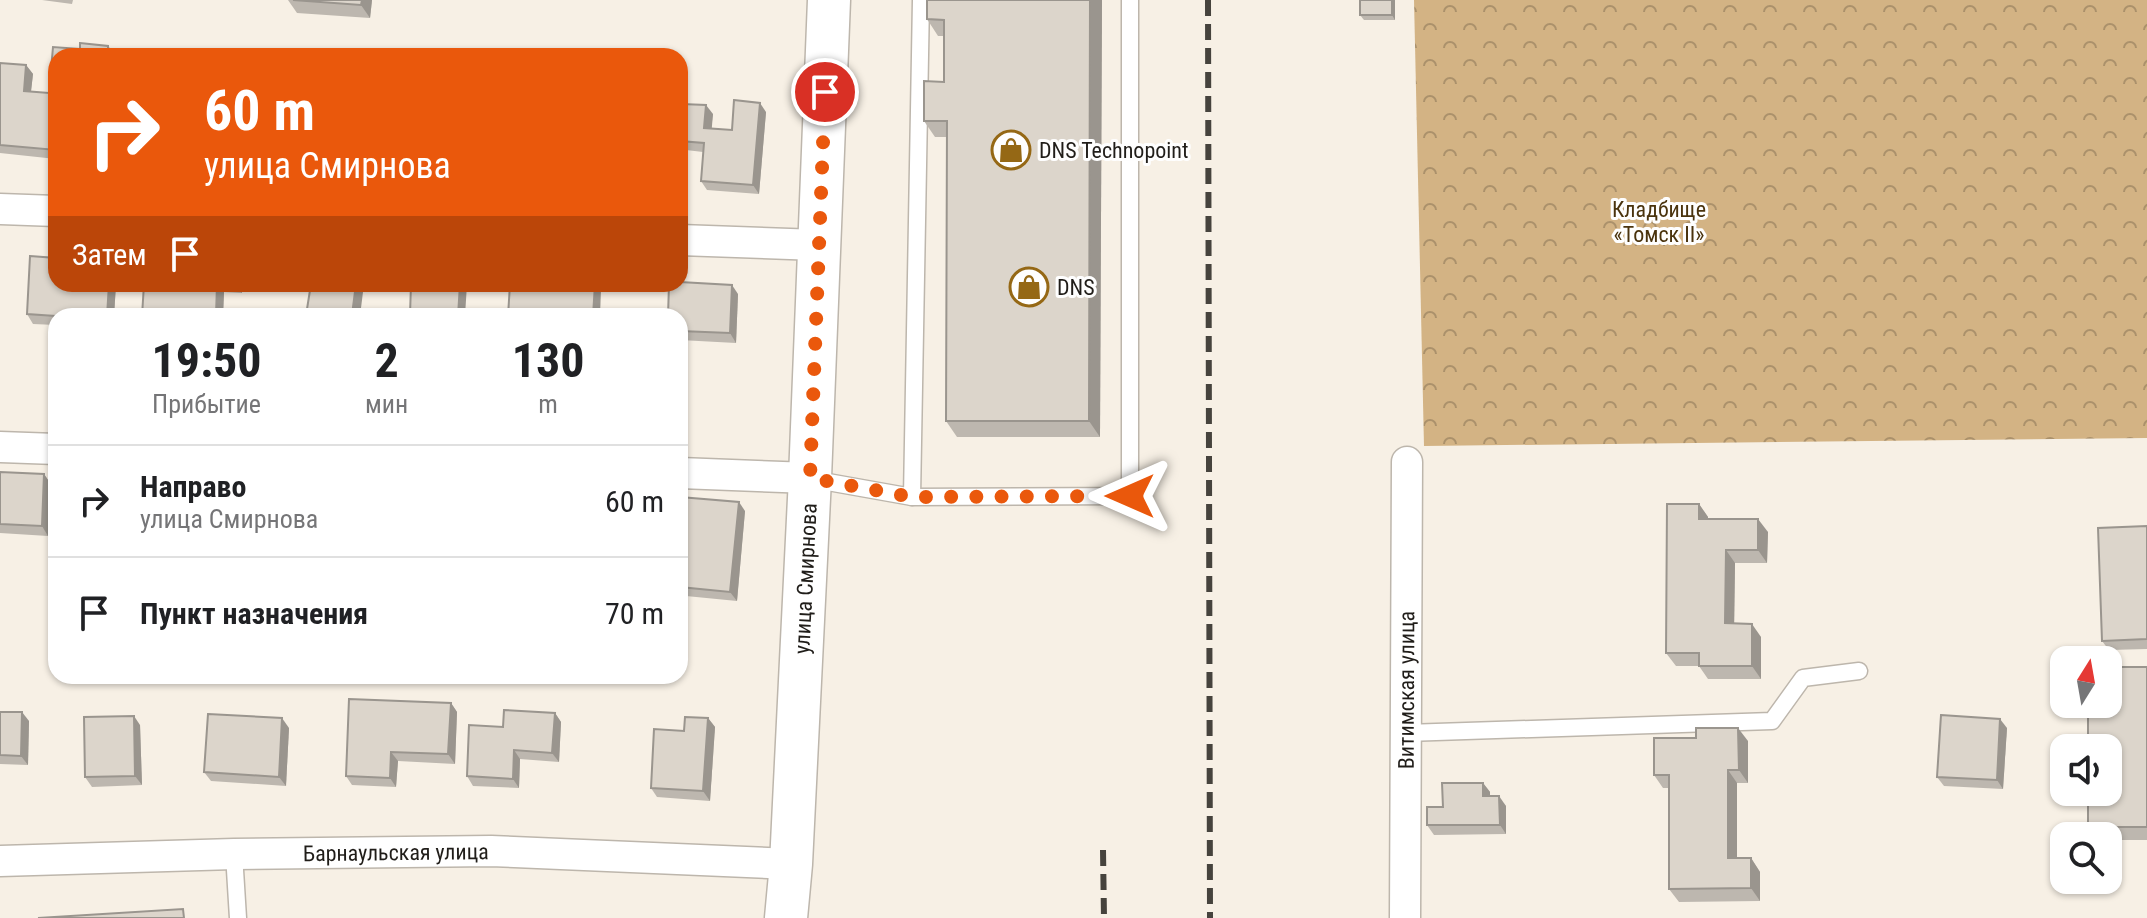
<!DOCTYPE html>
<html lang="ru">
<meta charset="utf-8">
<style>
:root{--surface:#fff;--page:#f6f6f6;--text:#202124;--muted:#757577;--line:#e0e0e0}
body{margin:0;font-family:"Roboto Condensed",sans-serif;background:var(--page);color:var(--text);height:100vh;display:flex;flex-direction:column;font-size:30px;white-space:nowrap}
*{box-sizing:border-box;margin:0}
p{font-size:26px;color:var(--muted)}
.icon{flex:none;width:44px;height:44px;fill:none;stroke:currentColor;stroke-width:2;stroke-linecap:round;stroke-linejoin:round}
.map{position:relative;flex:1;overflow:hidden}
.drawer{position:absolute;left:48px;top:308px;width:640px;height:376px;display:flex;flex-direction:column;background:var(--surface);border-radius:24px;box-shadow:0 2px 6px #0004}
.drawer>*{flex:none}
.top-card{position:absolute;left:48px;top:48px;width:640px;height:244px;border-radius:24px;box-shadow:0 2px 6px #0004;background:#ea580c;color:#fff;overflow:hidden}
.needle{width:52px;rotate:11deg}
.tools{position:absolute;left:2050px;top:646px;display:grid;gap:16px}
.tools a{display:grid;place-items:center;width:72px;height:72px;border-radius:16px;background:var(--surface);box-shadow:0 2px 6px #0004;font-size:40px}
.pin{position:absolute;display:grid;place-items:center;width:68px;height:68px;color:#fff;margin:-34px;border:4px solid #fff;border-radius:50%;box-shadow:0 2px 8px #0007}
.me{position:absolute;width:88px;margin:-44px;rotate:270deg;stroke-linejoin:round;filter:drop-shadow(0 0 6px #0008)}
.turn{display:flex;align-items:center;gap:28px;height:168px;padding:0 24px;font-size:36px}
.turn .icon{width:104px;height:104px;stroke-width:2.5}
.turn b{display:block;font-size:56px;line-height:68px}
.then{display:flex;align-items:center;height:76px;padding:0 24px;background:#0003;gap:16px;font-size:30px}
.eta{display:flex;justify-content:space-evenly;align-items:center;height:136px;text-align:center}
.eta b{font-size:48px;font-weight:700;line-height:56px}
ul{padding:0;list-style:none}
li{display:flex;align-items:center;gap:24px;height:112px;padding:0 24px;border-top:2px solid var(--line)}
li div{flex:1}
li b{display:block;font-size:30px}
li em{font-style:normal}
.map>svg:first-child{display:block}
.forest{fill:url(#forest-crowns)}
.lines{fill:none;stroke-linecap:round;stroke-linejoin:round}
.service-casing{stroke:#bdb6ac;stroke-width:19}
.minor-casing{stroke:#bdb6ac;stroke-width:33}
.secondary-casing{stroke:#bdb6ac;stroke-width:45}
.service{stroke:#fff;stroke-width:16}
.minor{stroke:#fff;stroke-width:30}
.secondary{stroke:#fff;stroke-width:42}
.rail{stroke:#46433d;stroke-width:6;stroke-dasharray:16 8;stroke-linecap:butt}
.wall{fill:#bdb7af}
.shaded-wall{fill:#9a958e}
.building{fill:#dcd5cb;stroke:#9a958e;stroke-width:2}
.route{stroke:#ea580c;stroke-width:14;stroke-dasharray:0 25.2}
.labels{text-anchor:middle;dominant-baseline:central;stroke-width:6;stroke-linejoin:round;paint-order:stroke}
.poi-label{font-size:22px;fill:#201d19;stroke:#fefefe;text-anchor:start}
.park-label{font-size:22px;fill:#4a330d;stroke:#fefefe}
.street-label{font-size:22px;fill:#201d19;stroke:#fefefe}
</style>
<div class="map">
<svg width="2147" height="918" viewBox="0 0 2147 918">
<defs>
<pattern id="forest-crowns" width="20" height="18" patternUnits="userSpaceOnUse" patternTransform="scale(2)"><rect width="20" height="18" fill="#d3b384"/><path d="M2 6a3 3 0 1 1 6 0M12 15a3 3 0 1 1 6 0" fill="none" stroke="#ab916b"/></pattern>
</defs>
<rect width="100%" height="100%" fill="#f7f0e5"/>
<!-- forest -->
<path class="forest" d="M1414,0H2147V438L1424,446Z"/>
<g class="lines">
<defs>
<g id="service">
<path d="M811,479L912,497L921,0"/>
<path d="M912,497L1130,496V0"/>
<path d="M1406,733L1772,721L1803,678L1859,671"/>
<path d="M234,854L238,918"/>
</g>
<g id="minor">
<path d="M0,209L56,211"/>
<path d="M680,240L818,245"/>
<path d="M0,447L56,449"/>
<path d="M680,473L810,478"/>
<path id="s1" d="M0,861L234,854L491,851L791,864"/>
<path id="s2" d="M1405,918L1407,462"/>
</g>
<g id="secondary">
<path id="s3" d="M786,918L791,864L810,478L829,0"/>
</g>
</defs>
<!-- service casing -->
<use href="#service" class="service-casing"/>
<!-- minor casing -->
<use href="#minor" class="minor-casing"/>
<!-- secondary casing -->
<use href="#secondary" class="secondary-casing"/>
<!-- service -->
<use href="#service" class="service"/>
<!-- minor -->
<use href="#minor" class="minor"/>
<!-- secondary -->
<use href="#secondary" class="secondary"/>
<!-- rail -->
<g class="rail">
<path d="M1208,0L1210,918"/>
<path d="M1103,850L1104,918"/>
</g>
</g>
<!-- wall -->
<g class="wall">
<path d="M42,0H73L72,4Z"/>
<path d="M288,0H372L370,18L297,13Z"/>
<path d="M1102,0L1100,437H957L946,421L947,137H935L924,121L944,82V36H938L927,19Z"/>
<path d="M1395,0V20H1364L1360,15Z"/>
<path d="M80,43L108,46L115,56H56V159L0,153V63L26,65L33,74L31,91L49,93L53,47L80,49Z"/>
<path d="M766,112L759,194L707,190L701,181L703,152L686,150L680,142V132L713,114L711,128L732,130Z"/>
<path d="M56,284H116L114,316H56V325L33,324L27,314Z"/>
<path d="M144,284H242V293L224,292L223,316H142Z"/>
<path d="M738,294L736,343L680,340V316Z"/>
<path d="M307,309L360,316H312Z"/>
<path d="M0,472L44,474L50,483L48,536L0,533Z"/>
<path d="M680,497L745,511L737,601L686,596L680,588L681,560H680Z"/>
<path d="M1699,504L1708,517V519L1768,532L1767,563H1735L1734,623L1761,637V679H1708L1699,666H1676L1666,653Z"/>
<path d="M2147,526V649L2109,650L2102,641Z"/>
<path d="M2147,667V840H2108V836H2095L2088,827Z"/>
<path d="M451,703L457,712L455,764L398,761L396,787L352,785L346,776Z"/>
<path d="M0,712L29,721L28,765L0,764Z"/>
<path d="M555,713L561,722L559,762L520,759L519,788L473,786L467,776L503,727Z"/>
<path d="M708,718L715,727L710,801L657,797L651,788Z"/>
<path d="M140,725L142,785L92,787L85,777Z"/>
<path d="M289,728L286,786L211,781L204,772Z"/>
<path d="M2007,728L2003,789L1944,786L1937,777Z"/>
<path d="M1748,741V783H1737V858H1751L1760,872V901L1679,902L1669,889V788H1663L1654,775Z"/>
<path d="M1483,783L1490,792V796L1506,806V834L1434,835L1427,825L1443,807Z"/>
</g>
<!-- shaded-wall -->
<g class="shaded-wall">
<path d="M362,0H372L370,18L361,5Z"/>
<path d="M1090,0H1102L1100,437L1089,421Z"/>
<path d="M1392,0H1395V20L1392,15Z"/>
<path d="M108,46L115,55V56H108Z"/>
<path d="M26,65L33,74L30,100L24,91Z"/>
<path d="M760,103L766,112L759,194L753,185Z"/>
<path d="M706,105L713,114L711,137L704,128Z"/>
<path d="M109,284H116L114,316H107Z"/>
<path d="M217,284L224,292L223,316H216Z"/>
<path d="M236,284H242V293Z"/>
<path d="M356,284H364L360,316L352,315Z"/>
<path d="M460,284H467L465,316H458Z"/>
<path d="M595,284H598L601,289L600,316H593Z"/>
<path d="M732,285L738,294L736,343L730,333Z"/>
<path d="M44,474L50,483L48,536L42,526Z"/>
<path d="M739,502L745,511L737,601L730,592Z"/>
<path d="M1699,504L1708,517V532L1699,519Z"/>
<path d="M1758,519L1768,532L1767,563L1758,550Z"/>
<path d="M1726,550L1735,563L1734,637L1725,623Z"/>
<path d="M1752,624L1761,637V679L1752,666Z"/>
<path d="M451,703L457,712L455,764L448,754Z"/>
<path d="M22,712L29,721L28,765L21,756Z"/>
<path d="M555,713L561,722L559,762L552,753Z"/>
<path d="M134,716L140,725L142,785L135,776Z"/>
<path d="M282,718L289,728L286,786L279,777Z"/>
<path d="M708,718L715,727L710,801L703,791Z"/>
<path d="M2000,719L2007,728L2003,789L1997,780Z"/>
<path d="M1738,728L1748,741V783L1739,770Z"/>
<path d="M514,750L520,759L519,788L513,779Z"/>
<path d="M391,752L398,761L396,787L390,778Z"/>
<path d="M1728,770L1737,783V872L1728,858Z"/>
<path d="M1483,783L1490,792V806L1483,796Z"/>
<path d="M1499,796L1506,806V834L1500,825Z"/>
<path d="M1751,858L1760,872V901L1751,888Z"/>
</g>
<!-- building -->
<g class="building">
<path d="M293,0H362L361,5Z"/>
<path d="M927,0H1090L1089,421H946L947,121H924V81L944,82V20L927,19Z"/>
<rect x="1360" y="0" width="32" height="15"/>
<path d="M80,43L108,46V56H56V150L0,145V63L26,65L24,91L49,93L53,47L80,49Z"/>
<path d="M734,100L760,103L753,185L701,181L704,143L680,141L682,104L706,105L704,128L732,130Z"/>
<path d="M30,256L56,258V284H109L107,316H56L27,314Z"/>
<path d="M680,282L732,285L730,333L680,331V316H668L669,284H680Z"/>
<path d="M144,284H217L216,316H142Z"/>
<path d="M311,284H356L352,315L307,309Z"/>
<path d="M411,284H460L458,316L410,315Z"/>
<path d="M510,284H595L593,316H508Z"/>
<path d="M0,472L44,474L42,526L0,524Z"/>
<path d="M680,497L739,502L730,592L680,587L682,552L680,551Z"/>
<path d="M1667,504H1699V519H1758V550H1726L1725,623L1752,624V666H1699V653H1666Z"/>
<path d="M2147,526V639L2102,641L2098,528Z"/>
<path d="M2108,667H2147V827H2088V792H2108V748H2088V704H2108Z"/>
<path d="M349,699L451,703L448,754L391,752L390,778L346,776Z"/>
<path d="M504,710L555,713L552,753L514,750L513,779L467,776L469,725L503,727Z"/>
<path d="M0,712H22L21,756L0,755Z"/>
<path d="M208,714L282,718L279,777L204,772Z"/>
<path d="M1941,715L2000,719L1997,780L1937,777Z"/>
<path d="M134,716L135,776L85,777L84,717Z"/>
<path d="M685,717L708,718L703,791L651,788L654,729L684,731Z"/>
<path d="M1696,728H1738L1739,770H1728V858H1751V888L1669,889V775H1654V738H1696Z"/>
<path d="M1442,783H1483V796H1499L1500,825H1427V807H1443Z"/>
<path d="M183,909L184,918H38Z"/>
</g>
<g class="lines">
<!-- route -->
<path class="route" d="M825,92L810,478L912,497L1130,496"/>
</g>
<!-- icons -->
<defs>
<symbol id="shop-ring" viewBox="-11 -11 22 22"><circle r="9.5" fill="#fefefe" stroke="#956815" stroke-width="1.5"/><path d="M-5-2.5h2.3a2.7 3.5 0 0 1 5.4 0H5L5.5 6h-11ZM-1.5-2.5h3a1.5 2.3 0 0 0-3 0Z" fill="#956815"/></symbol>
</defs>
<g fill-rule="evenodd">
<use href="#shop-ring" x="989" y="128" width="44" height="44"/>
<use href="#shop-ring" x="1007" y="265" width="44" height="44"/>
</g>
<g class="labels">
<!-- poi labels -->
<g class="poi-label">
<text x="1039" y="150">DNS Technopoint</text>
<text x="1057" y="287">DNS</text>
</g>
<!-- park labels -->
<g class="park-label">
<text x="1659" y="209">Кладбище<tspan x="1659" dy="25">«Томск II»</tspan></text>
</g>
<!-- street labels -->
<g class="street-label">
<text stroke="none"><textPath href="#s3" startOffset="340">улица Смирнова</textPath></text>
<text stroke="none"><textPath href="#s2" startOffset="228">Витимская улица</textPath></text>
<text stroke="none"><textPath href="#s1" startOffset="396">Барнаульская улица</textPath></text>
</g>
</g>
</svg>
<div class="tools">
<a><svg class="needle" viewBox="-14 -14 28 28"><path d="M0-13l5 13h-10z" fill="#e53935"/><path d="M0 13l5-13h-10z" fill="#757577"/></svg></a>
<a><svg class="icon" aria-label="sound" viewBox="0 0 24 24"><path d="M4 9h4l5-4v14l-5-4H4zM17 9q2 3 0 6"/></svg></a>
<a><svg class="icon" aria-label="search" viewBox="0 0 24 24"><circle cx="10" cy="10" r="6"/><path d="M15 15l6 6"/></svg></a>
</div>
<div class="pin" style="left:825px;top:92px;background:#d93025"><svg class="icon" aria-label="arrive" viewBox="0 0 24 24"><path d="M6 21V4h12l-3 4 3 4H6"/></svg></div>
<svg class="me" style="left:1130px;top:496px" viewBox="-20 -20 40 40"><path d="M0-17L14 15 0 8-14 15z" fill="#ea580c" stroke="#fff" stroke-width="4"/></svg>
<div class="top-card">
<div class="turn"><svg class="icon" aria-label="right" viewBox="0 0 24 24"><path d="M7 20v-9h11M14 6l5 5-5 5"/></svg><div><b>60 m</b>улица Смирнова</div></div>
<div class="then">Затем<svg class="icon" aria-label="arrive" viewBox="0 0 24 24"><path d="M6 21V4h12l-3 4 3 4H6"/></svg></div>
</div>
<section class="drawer">
<div class="eta">
<div><b>19:50</b><p>Прибытие</p></div>
<div><b>2</b><p>мин</p></div>
<div><b>130</b><p>m</p></div>
</div>
<ul>
<li><svg class="icon" aria-label="right" viewBox="0 0 24 24"><path d="M7 20v-9h11M14 6l5 5-5 5"/></svg><div><b>Направо</b><p>улица Смирнова</p></div><em>60 m</em></li>
<li><svg class="icon" aria-label="arrive" viewBox="0 0 24 24"><path d="M6 21V4h12l-3 4 3 4H6"/></svg><div><b>Пункт назначения</b></div><em>70 m</em></li>
</ul>
</section>
</div>
